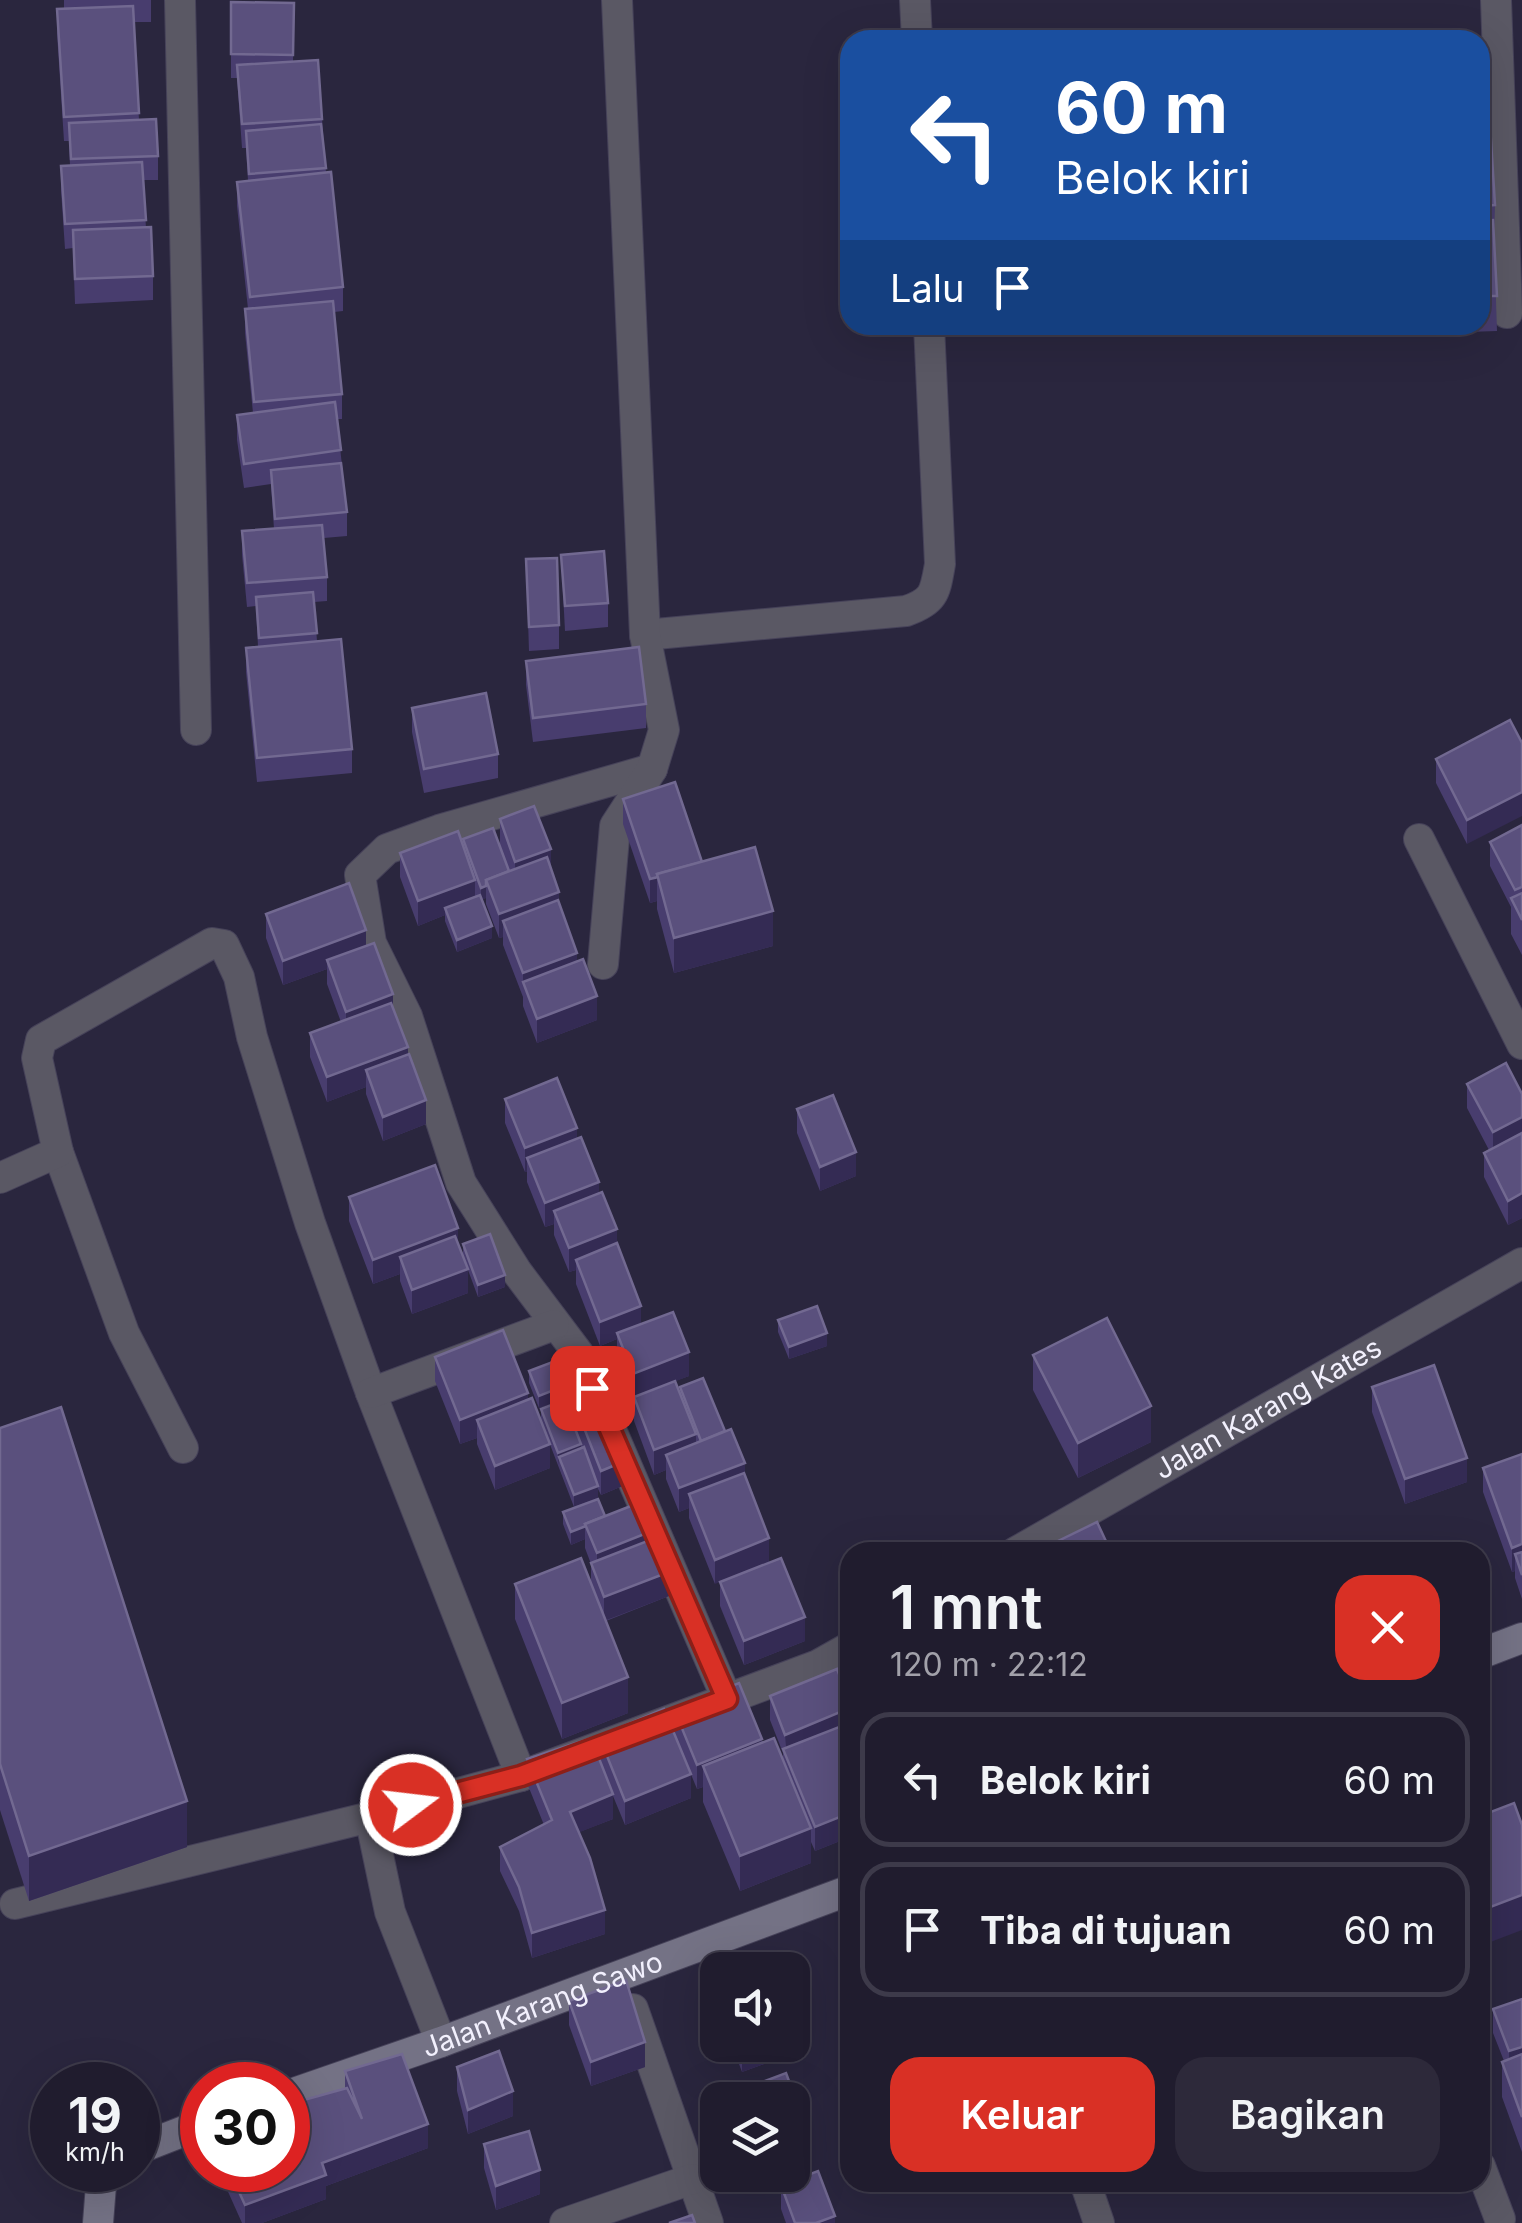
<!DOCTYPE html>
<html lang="id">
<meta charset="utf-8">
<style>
:root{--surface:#201c2e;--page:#2d293a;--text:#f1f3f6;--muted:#a2a1aa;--line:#3d3a4a;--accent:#d93025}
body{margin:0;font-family:Inter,sans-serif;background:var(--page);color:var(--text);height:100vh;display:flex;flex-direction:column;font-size:38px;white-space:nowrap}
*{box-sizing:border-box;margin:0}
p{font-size:32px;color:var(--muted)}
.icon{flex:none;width:55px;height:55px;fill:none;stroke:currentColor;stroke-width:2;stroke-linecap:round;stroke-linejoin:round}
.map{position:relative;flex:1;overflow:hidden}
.sheet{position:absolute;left:840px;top:1542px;width:650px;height:650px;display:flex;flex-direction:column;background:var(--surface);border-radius:30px;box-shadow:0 10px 40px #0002,0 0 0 2px var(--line)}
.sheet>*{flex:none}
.banner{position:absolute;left:840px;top:30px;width:650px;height:305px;border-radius:30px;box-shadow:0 10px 40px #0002,0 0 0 2px var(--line);background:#1a4fa0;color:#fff;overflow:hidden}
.tools{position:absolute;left:700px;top:1952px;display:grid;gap:20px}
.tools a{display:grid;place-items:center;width:110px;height:110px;border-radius:20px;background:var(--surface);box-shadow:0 10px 40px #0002,0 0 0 2px var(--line);font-size:50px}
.speed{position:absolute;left:30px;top:2062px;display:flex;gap:20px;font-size:50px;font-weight:700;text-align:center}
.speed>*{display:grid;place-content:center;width:130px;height:130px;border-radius:50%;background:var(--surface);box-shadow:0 10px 40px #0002,0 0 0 2px var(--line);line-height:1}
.speed small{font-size:25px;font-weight:400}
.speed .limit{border:15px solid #d22;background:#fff;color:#111}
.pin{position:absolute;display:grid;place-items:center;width:85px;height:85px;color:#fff;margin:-42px;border-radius:20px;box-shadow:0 5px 15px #0006}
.me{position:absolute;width:110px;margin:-55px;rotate:75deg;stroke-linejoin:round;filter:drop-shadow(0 0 8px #0008)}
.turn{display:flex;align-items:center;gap:35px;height:210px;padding:0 50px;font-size:45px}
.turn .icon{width:130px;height:130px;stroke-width:2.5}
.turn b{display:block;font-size:70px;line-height:85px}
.then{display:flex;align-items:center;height:95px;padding:0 50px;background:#0003;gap:20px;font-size:38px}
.round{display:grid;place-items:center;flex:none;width:105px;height:105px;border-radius:30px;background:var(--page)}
.head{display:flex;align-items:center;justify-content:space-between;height:170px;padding:0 50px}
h1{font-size:60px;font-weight:600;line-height:75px}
.button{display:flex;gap:20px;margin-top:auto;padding:20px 50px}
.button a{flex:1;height:115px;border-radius:30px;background:var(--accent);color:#fff;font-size:40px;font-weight:600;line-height:115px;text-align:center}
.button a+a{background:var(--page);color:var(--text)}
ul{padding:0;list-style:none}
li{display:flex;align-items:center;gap:30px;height:135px;margin:0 20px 15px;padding:0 30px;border:5px solid var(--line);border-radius:30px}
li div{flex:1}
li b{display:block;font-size:38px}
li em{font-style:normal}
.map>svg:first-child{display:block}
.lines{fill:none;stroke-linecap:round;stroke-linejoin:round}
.street-casing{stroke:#464259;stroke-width:32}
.secondary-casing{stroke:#464259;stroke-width:32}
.street{stroke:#5a5864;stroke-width:30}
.secondary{stroke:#747285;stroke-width:30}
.wall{fill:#483d6e}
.shaded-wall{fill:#342b54}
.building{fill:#5a507d;stroke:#726991;stroke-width:2.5}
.route-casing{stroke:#8d1f18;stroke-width:25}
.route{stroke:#d93025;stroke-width:18}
.labels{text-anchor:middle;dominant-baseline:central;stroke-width:9;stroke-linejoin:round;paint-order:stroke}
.street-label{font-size:28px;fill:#f2f0fd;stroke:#2a263e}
</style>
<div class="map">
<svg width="1522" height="2223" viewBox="0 0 1522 2223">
<rect width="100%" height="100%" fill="#2a263e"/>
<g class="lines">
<defs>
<g id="street">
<path d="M180,0L196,730"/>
<path d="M915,0L917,40"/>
<path d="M1496,0L1507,313"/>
<path d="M645,635L906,611C935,601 935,592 940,564L929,325"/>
<path d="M652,769L439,830L387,849L360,875L371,943L407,1016L461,1183L517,1272L578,1353L727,1699"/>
<path d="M1419,839L1522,1044"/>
<path d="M603,964L615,826L652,769L664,730L645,635L617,0"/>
<path d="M58,1152L124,1333L183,1448"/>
<path d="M0,1178L58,1152L37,1058L41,1040L212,943L224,945L239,977L252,1037L310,1223L371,1393L521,1776"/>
<path d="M371,1393L554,1325"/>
<path id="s1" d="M1016,1552L1522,1263"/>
<path d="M15,1904L370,1817"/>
<path d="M633,2009L708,2223"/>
<path d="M441,2042L390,1912L370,1817L521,1776L818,1665L850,1647"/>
<path d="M1480,2166L1500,2219"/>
<path d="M1085,2182L1099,2223"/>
<path d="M565,2223L692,2179"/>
</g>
<g id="secondary">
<path d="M1480,1654L1522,1638"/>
<path id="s2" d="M288,2095L441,2042L850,1890"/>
<path d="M138,2149L202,2124"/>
<path d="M98,2223L101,2185L113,2170"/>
</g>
</defs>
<!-- street casing -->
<use href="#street" class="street-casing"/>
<!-- secondary casing -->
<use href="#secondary" class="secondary-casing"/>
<!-- street -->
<use href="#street" class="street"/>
<!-- secondary -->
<use href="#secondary" class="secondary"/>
</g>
<!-- wall -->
<g class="wall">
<path d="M64,0H151V22H134L139,120L158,156V180H143L146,228L153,276V300L75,304L73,248L65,249L61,190V166H70L69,141H64L57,33V9H64Z"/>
<path d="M231,2L294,3L293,61L322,119L326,173L343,287V311L334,312L342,394V419H337L347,512V536L324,538L327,577V601L314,602L317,641L352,749V773L257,782L246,672V648L258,647L256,606L247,607L242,555V531L274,529L271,484L244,488L237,440V415L253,413L245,333V309H248L237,206V182L248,181L246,148H242L237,78H231Z"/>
<path d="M1480,125L1495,205L1494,240L1497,331L1380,335V325H1480Z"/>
<path d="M561,555L608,603V627L565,631Z"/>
<path d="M526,559L559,625V649L529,651Z"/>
<path d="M526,661L646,704V728L533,742L526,685Z"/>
<path d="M412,708L498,754V778L424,793L412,732Z"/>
<path d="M1510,720L1467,844L1436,783V759Z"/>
<path d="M623,799L702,862L773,946L674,973L657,909V901L650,903L623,824Z"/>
<path d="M500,819L551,868L559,905L597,1020L537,1043L523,1006V997L503,945V937L499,938L486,904V898L482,899L492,938L457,952L445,921V915L418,926L400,877V853L463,846V839L500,843Z"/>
<path d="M1522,825V955L1511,934V907L1490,866V842Z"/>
<path d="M266,914L366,945L393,1009L408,1054L426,1124L383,1141L366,1094V1087L327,1102L310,1057V1033L341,1022L327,984V969L283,985L266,938Z"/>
<path d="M1467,1084L1522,1094V1218L1508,1225L1484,1177V1153L1489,1150L1467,1108Z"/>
<path d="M505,1099L577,1138L617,1243L641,1324L689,1376L675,1381L680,1395V1387L725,1431L715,1584L689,1518V1508L679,1512L666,1479V1470L654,1475L634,1421V1398L617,1358V1339L600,1346L576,1284V1270L569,1272L554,1235V1224L545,1227L527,1182V1172H525L505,1123Z"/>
<path d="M797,1109L856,1176L820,1191L797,1133Z"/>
<path d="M349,1197L458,1243L463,1256V1244L505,1287L478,1297L468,1270V1293L412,1314L400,1281V1274L373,1284L349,1221Z"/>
<path d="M778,1320L827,1346L789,1359L778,1332Z"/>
<path d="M1033,1355L1151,1442L1078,1478L1033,1390Z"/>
<path d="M435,1357L528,1400L550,1468L495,1490L477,1444V1438L460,1444L435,1381Z"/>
<path d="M529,1371L572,1386L625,1485L601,1495L598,1489V1498L574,1507L541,1421V1409L577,1433V1427L566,1398L539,1408L529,1383Z"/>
<path d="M1372,1387L1467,1482L1405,1504L1372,1412Z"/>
<path d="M0,1428L187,1847L29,1901L0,1810Z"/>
<path d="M1522,1454V1599L1515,1578V1571L1512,1572L1483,1492V1468Z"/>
<path d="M563,1512L605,1516L647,1541L669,1596L606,1621L628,1713L562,1739L515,1619V1584L591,1583V1564L585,1548V1539L571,1545L563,1524Z"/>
<path d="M720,1582L805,1641L744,1665L720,1606Z"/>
<path d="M770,1696L850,1702V1837L815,1851L811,1842V1863L740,1891L703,1802V1787L697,1789L674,1733V1709L762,1743L783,1759V1753L770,1720Z"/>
<path d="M599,1736L691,1798L625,1825L613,1796V1819L579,1832L605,1934L532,1958L519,1911L500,1871V1847L544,1825L527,1783V1759L599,1757Z"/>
<path d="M1522,1999V2152L1502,2097V2062L1504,2061L1493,2033V2009Z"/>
<path d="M569,2001L645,2067L591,2086L569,2025Z"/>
<path d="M732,2045H786V2056L742,2072Z"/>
<path d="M457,2067L513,2116L468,2134L457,2091Z"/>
<path d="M345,2071L428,2148L326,2186V2199L262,2223H242L221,2176V2170H288L304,2100L345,2089Z"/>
<path d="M484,2144L540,2194L496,2210L484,2168Z"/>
<path d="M781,2185L835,2223H786L781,2209Z"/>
</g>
<!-- shaded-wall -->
<g class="shaded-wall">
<path d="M1522,792V816L1467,844V820Z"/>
<path d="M551,849V873L515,886V862Z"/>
<path d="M657,877V901L650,903V879Z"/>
<path d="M475,880V904L445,908V915L418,926V901Z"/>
<path d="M486,886V898L481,900V888Z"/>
<path d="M559,892V916L503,921V937L499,938V914Z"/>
<path d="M773,911V946L674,973V938Z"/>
<path d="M492,926V938L457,952V940Z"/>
<path d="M366,930V954L327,960V969L283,985V961Z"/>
<path d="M577,953V977L523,982V997V973Z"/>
<path d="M393,994V1018L346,1036V1012Z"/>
<path d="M597,996V1020L537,1043V1019Z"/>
<path d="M408,1047V1071L366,1070V1087L327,1102V1077Z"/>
<path d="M426,1100V1124L383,1141V1117Z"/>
<path d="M1522,1117V1141L1493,1157V1132Z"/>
<path d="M577,1128V1152L527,1158V1172H525V1148Z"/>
<path d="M856,1152V1176L820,1191V1167Z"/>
<path d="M599,1182V1206L554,1211V1224L545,1227V1203Z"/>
<path d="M1522,1193V1218L1508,1225V1201Z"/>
<path d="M458,1228V1252L400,1257V1274L373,1284V1260Z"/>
<path d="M617,1229V1253L576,1260V1270L569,1272V1248Z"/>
<path d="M468,1269V1293L412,1314V1290Z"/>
<path d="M505,1275V1287L478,1297V1285Z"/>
<path d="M641,1306V1330L617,1333V1339L600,1346V1322Z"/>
<path d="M827,1333V1346L789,1359V1347Z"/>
<path d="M689,1352V1376L633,1398V1374Z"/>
<path d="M572,1383V1395L566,1389V1398L539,1408V1396Z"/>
<path d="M528,1393V1418L477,1420V1438L460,1444V1420Z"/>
<path d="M1151,1406V1442L1078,1478V1443Z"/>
<path d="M696,1434V1458L666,1455V1470L654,1475V1450Z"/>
<path d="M550,1444V1468L495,1490V1466Z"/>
<path d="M581,1444V1456L559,1457L558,1465V1453Z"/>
<path d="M1467,1458V1482L1405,1504V1479Z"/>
<path d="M625,1461V1485L601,1495V1471Z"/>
<path d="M745,1463V1487L689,1494V1508L679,1512V1488Z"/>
<path d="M598,1486V1498L574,1507V1495Z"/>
<path d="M585,1527V1539L571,1545V1532Z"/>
<path d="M647,1533V1557L597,1577V1553Z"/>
<path d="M769,1538V1562L715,1584V1560Z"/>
<path d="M1522,1544V1569L1515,1554V1571L1512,1572V1548Z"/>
<path d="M669,1572V1596L604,1621V1597Z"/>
<path d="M805,1617V1641L744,1665V1641Z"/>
<path d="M628,1677V1713L562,1739V1703Z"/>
<path d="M850,1708V1732L846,1727V1734L787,1758L785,1735Z"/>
<path d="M762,1739V1763L703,1766V1787L697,1789V1765Z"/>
<path d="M691,1774V1798L625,1825V1801Z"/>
<path d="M613,1794V1819L570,1836V1812Z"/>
<path d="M187,1801V1847L29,1901V1856Z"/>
<path d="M850,1813V1837L815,1851V1827Z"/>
<path d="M811,1828V1863L740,1891V1856Z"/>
<path d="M1522,1895V1930L1480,1946V1911Z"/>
<path d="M605,1910V1934L532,1958V1933Z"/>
<path d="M645,2042V2067L591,2086V2062Z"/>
<path d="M751,2045H786V2056L742,2072V2048Z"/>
<path d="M1522,2047V2071L1509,2076V2051Z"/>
<path d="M513,2091V2116L468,2134V2110Z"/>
<path d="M803,2119V2143L792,2147V2123Z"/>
<path d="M428,2124V2148L326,2186V2199L262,2223H245V2205L322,2163Z"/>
<path d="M540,2170V2194L496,2210V2186Z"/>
<path d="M835,2216V2223H816Z"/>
</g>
<!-- building -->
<g class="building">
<path d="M231,2L294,3L293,55L231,54Z"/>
<path d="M133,6L139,113L64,117L57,9Z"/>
<path d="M1124,33L1125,40H1082V38Z"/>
<path d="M318,60L322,119L242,124L237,65Z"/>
<path d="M156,119L158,156L71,159L69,123Z"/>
<path d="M321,124L326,168L249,174L246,131Z"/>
<path d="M1490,124L1495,205L1480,206V125Z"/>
<path d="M142,162L146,220L65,224L61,166Z"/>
<path d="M331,172L343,287L250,297L237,182Z"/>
<path d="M1493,220L1497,296H1480V221Z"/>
<path d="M151,227L153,276L75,279L73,230Z"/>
<path d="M333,301L342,394L254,402L245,309Z"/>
<path d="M335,402L341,450L244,464L237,415Z"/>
<path d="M341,463L347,512L275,519L271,470Z"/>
<path d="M322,525L327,577L247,583L242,531Z"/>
<path d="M604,551L608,603L565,606L561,555Z"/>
<path d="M557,558L559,625L529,627L526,559Z"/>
<path d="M313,592L317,633L259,638L256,597Z"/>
<path d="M341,639L352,749L257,758L246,648Z"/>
<path d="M639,647L646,704L533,718L526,661Z"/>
<path d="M486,693L498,754L424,769L412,708Z"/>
<path d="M1510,720L1522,743V792L1467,820L1436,759Z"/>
<path d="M675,782L702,862L657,874L658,877L650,879L623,799Z"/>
<path d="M534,806L551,849L515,862L500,819Z"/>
<path d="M1522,825V887L1515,890L1490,842Z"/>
<path d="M493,828L509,871L486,880V886L481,888L463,839Z"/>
<path d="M458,831L475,880L418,901L400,853Z"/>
<path d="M755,847L773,911L674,938L657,874Z"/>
<path d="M547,857L559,892L499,914L486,880Z"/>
<path d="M349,883L366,930L283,961L266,914Z"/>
<path d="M1522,893V920L1511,898Z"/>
<path d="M480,895L492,926L457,940L445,908Z"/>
<path d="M558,900L577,953L523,973L503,921Z"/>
<path d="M374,943L393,994L346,1012L327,960Z"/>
<path d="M583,959L597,996L537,1019L523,982Z"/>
<path d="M391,1003L408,1047L327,1077L310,1033Z"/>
<path d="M409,1054L426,1100L383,1117L366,1070Z"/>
<path d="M1506,1063L1522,1094V1117L1493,1132L1467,1084Z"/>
<path d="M557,1078L577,1128L525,1148L505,1099Z"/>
<path d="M833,1095L856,1152L820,1167L797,1109Z"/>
<path d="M1522,1133V1193L1508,1201L1484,1153Z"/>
<path d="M581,1137L599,1182L545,1203L527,1158Z"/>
<path d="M435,1165L458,1228L373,1260L349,1197Z"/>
<path d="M602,1192L617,1229L569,1248L554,1211Z"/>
<path d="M490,1234L505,1275L478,1285L463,1244Z"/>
<path d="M455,1236L468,1269L412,1290L400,1257Z"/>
<path d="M617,1243L641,1306L600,1322L576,1260Z"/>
<path d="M817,1306L827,1333L789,1347L778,1320Z"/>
<path d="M673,1312L689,1352L633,1374L617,1333Z"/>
<path d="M1107,1318L1151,1406L1078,1443L1033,1355Z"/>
<path d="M503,1330L528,1393L460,1420L435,1357Z"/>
<path d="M563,1358L572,1383L539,1396L529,1371Z"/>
<path d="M1434,1365L1467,1458L1405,1479L1372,1387Z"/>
<path d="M703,1378L725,1431L701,1441L680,1387Z"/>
<path d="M590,1379L598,1402L577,1410L576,1415L566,1389Z"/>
<path d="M675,1381L696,1434L654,1450L634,1397Z"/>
<path d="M532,1398L550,1444L495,1466L477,1420Z"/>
<path d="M564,1400L581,1444L558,1453L541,1409Z"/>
<path d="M601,1401L625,1461L601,1471L577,1410Z"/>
<path d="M61,1407L187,1801L29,1856L0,1764V1428Z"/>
<path d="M731,1429L745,1463L679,1488L666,1455Z"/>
<path d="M584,1447L598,1486L574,1495L559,1457Z"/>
<path d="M1522,1454V1544L1512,1548L1483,1468Z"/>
<path d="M744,1473L769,1538L715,1560L689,1494Z"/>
<path d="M598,1499L605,1516L585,1524L586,1526L571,1532L563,1512Z"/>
<path d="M636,1504L647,1533L597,1553L585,1524Z"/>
<path d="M1097,1522L1111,1552H1057L1052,1544Z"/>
<path d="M655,1538L669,1572L604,1597L591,1563Z"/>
<path d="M1522,1552V1575L1515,1554Z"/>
<path d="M581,1558L628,1677L562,1703L515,1584Z"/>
<path d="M781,1558L805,1617L744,1641L720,1582Z"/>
<path d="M837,1669L850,1702V1708L785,1735L770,1696Z"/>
<path d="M739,1683L762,1739L697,1765L674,1709Z"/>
<path d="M664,1709L691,1774L625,1801L599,1736Z"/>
<path d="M839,1727L850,1754V1813L815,1827L783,1749Z"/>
<path d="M591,1738L613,1794L570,1812L590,1858L605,1910L532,1933L519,1887L500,1847L552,1820L527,1759Z"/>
<path d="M774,1738L811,1828L740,1856L703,1766Z"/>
<path d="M1514,1803L1522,1825V1895L1480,1911V1816Z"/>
<path d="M626,1980L645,2042L591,2062L569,2001Z"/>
<path d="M1522,1999V2047L1509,2051L1493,2009Z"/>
<path d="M499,2051L513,2091L468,2110L457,2067Z"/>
<path d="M402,2054L428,2124L322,2163L326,2175L245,2205L229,2170H288V2096L301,2091L304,2100L347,2088L362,2119L345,2071Z"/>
<path d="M1522,2054V2117L1502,2062Z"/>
<path d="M786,2073L803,2119L792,2123V2100H748L744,2089Z"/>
<path d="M529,2131L540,2170L496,2186L484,2144Z"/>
<path d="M818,2171L835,2216L816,2223H795L781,2185Z"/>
<path d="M692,2215L695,2223H669Z"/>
</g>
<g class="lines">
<defs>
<path id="route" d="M411,1805L521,1776L727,1699L592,1388"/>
</defs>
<!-- route casing -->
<use href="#route" class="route-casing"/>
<!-- route -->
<use href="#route" class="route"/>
</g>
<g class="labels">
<!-- street labels -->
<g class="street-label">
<text stroke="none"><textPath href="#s1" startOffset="290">Jalan Karang Kates</textPath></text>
<text stroke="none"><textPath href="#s2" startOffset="270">Jalan Karang Sawo</textPath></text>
</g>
</g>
</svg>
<div class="tools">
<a><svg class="icon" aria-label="sound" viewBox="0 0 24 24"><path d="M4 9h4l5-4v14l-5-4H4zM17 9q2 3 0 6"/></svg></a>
<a><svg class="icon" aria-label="layers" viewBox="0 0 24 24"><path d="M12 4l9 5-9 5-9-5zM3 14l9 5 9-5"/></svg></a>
</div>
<div class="speed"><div>19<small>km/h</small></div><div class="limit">30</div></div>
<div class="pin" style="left:592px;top:1388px;background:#d93025"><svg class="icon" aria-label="arrive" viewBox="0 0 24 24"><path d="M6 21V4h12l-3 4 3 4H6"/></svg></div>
<svg class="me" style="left:411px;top:1805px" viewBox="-20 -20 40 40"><circle r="17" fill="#d93025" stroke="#fff" stroke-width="3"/><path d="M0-11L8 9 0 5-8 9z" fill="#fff"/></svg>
<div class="banner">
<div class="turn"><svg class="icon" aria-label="left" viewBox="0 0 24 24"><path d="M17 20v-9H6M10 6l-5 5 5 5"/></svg><div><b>60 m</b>Belok kiri</div></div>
<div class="then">Lalu<svg class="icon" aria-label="arrive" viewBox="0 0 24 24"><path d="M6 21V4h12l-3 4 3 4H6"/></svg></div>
</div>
<section class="sheet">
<div class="head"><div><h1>1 mnt</h1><p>120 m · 22:12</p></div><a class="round" style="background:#d93025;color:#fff"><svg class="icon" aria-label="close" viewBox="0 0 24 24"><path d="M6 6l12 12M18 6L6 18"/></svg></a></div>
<ul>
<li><svg class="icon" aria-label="left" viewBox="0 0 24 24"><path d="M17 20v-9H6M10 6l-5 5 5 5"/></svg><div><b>Belok kiri</b></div><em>60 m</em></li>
<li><svg class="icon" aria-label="arrive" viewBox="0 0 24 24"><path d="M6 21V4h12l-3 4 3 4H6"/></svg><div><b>Tiba di tujuan</b></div><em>60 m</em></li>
</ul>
<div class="button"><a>Keluar</a><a>Bagikan</a></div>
</section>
</div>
